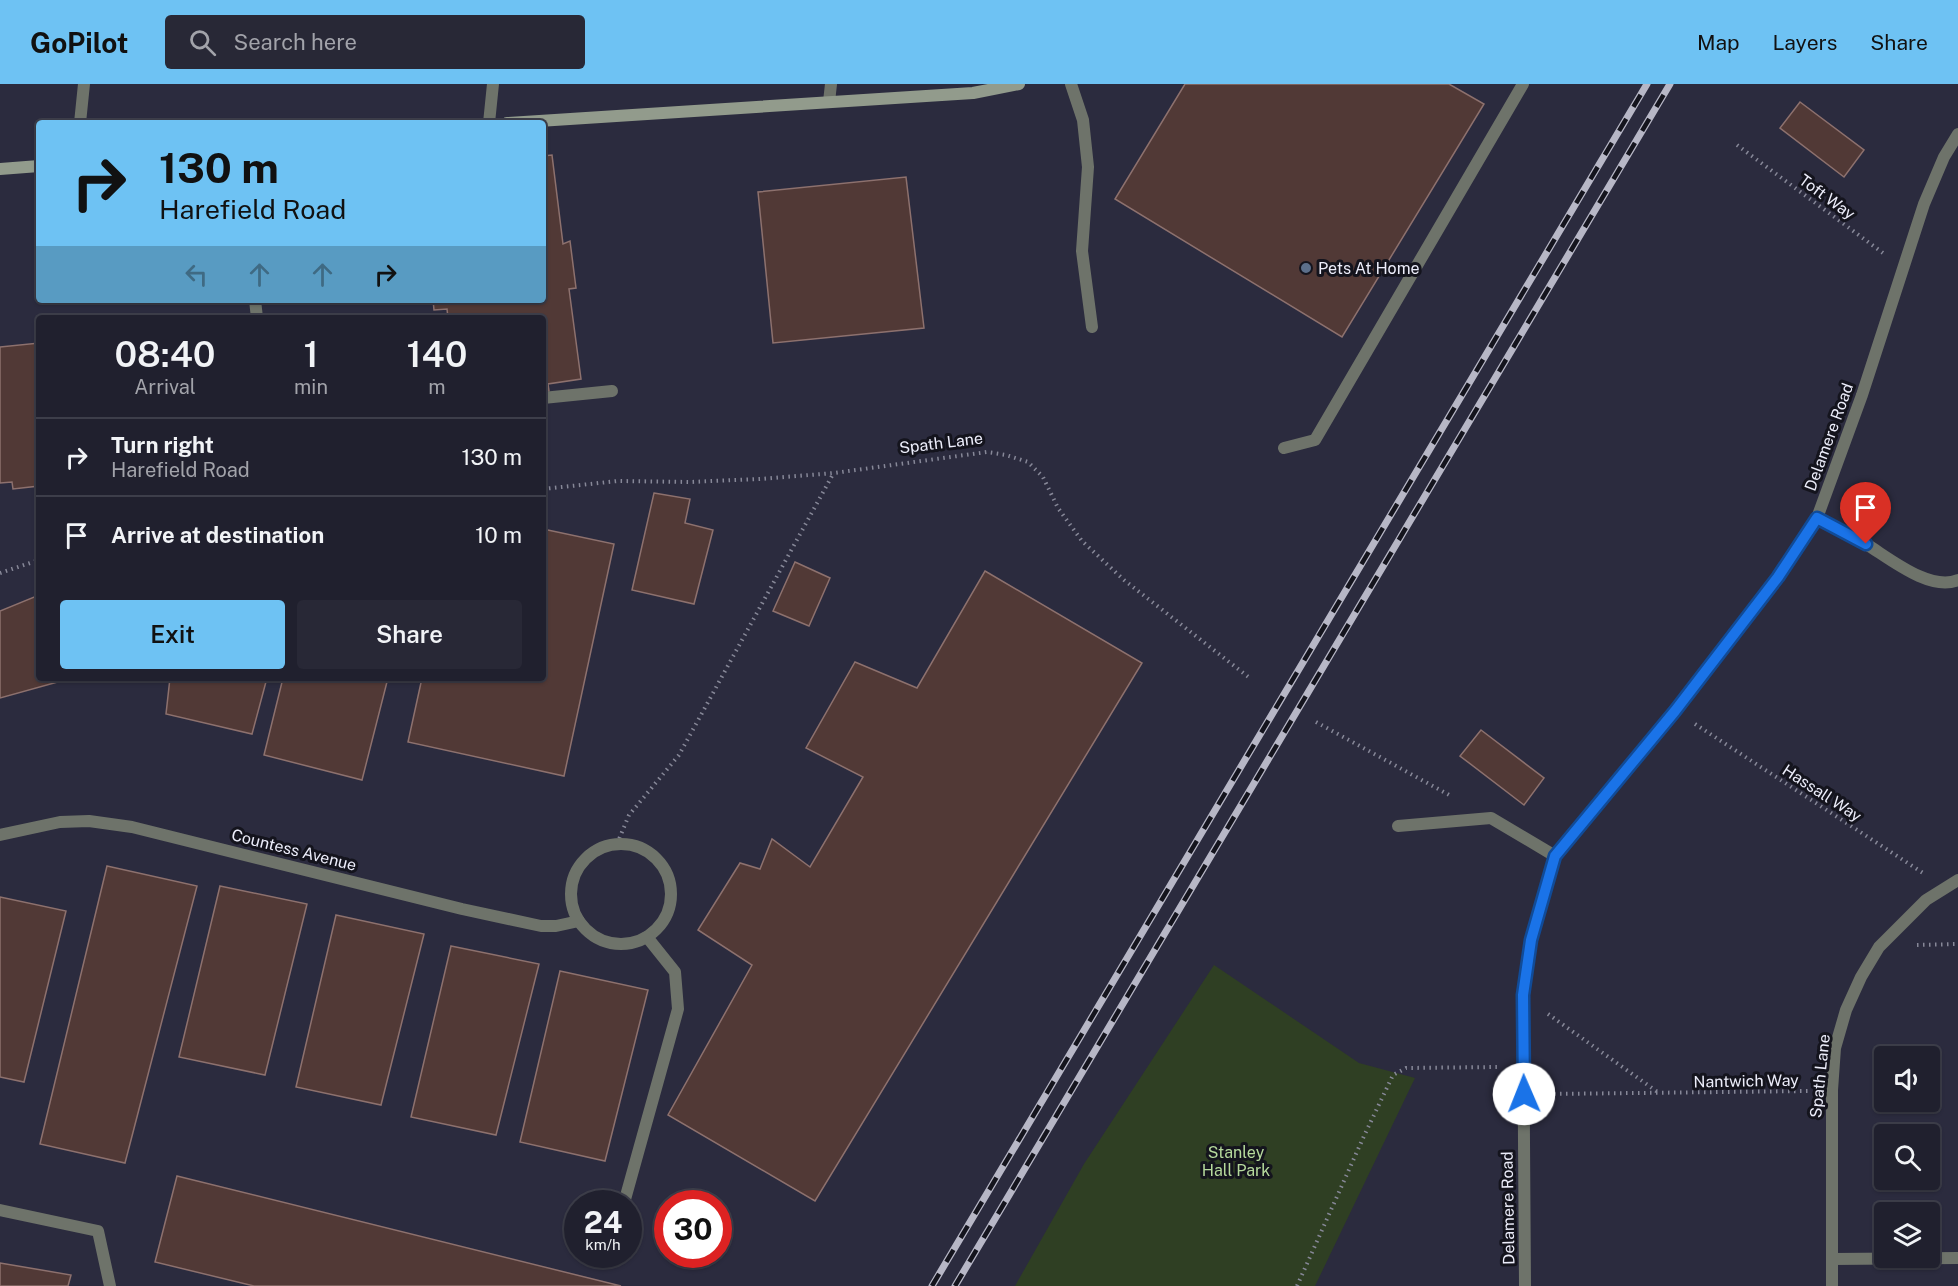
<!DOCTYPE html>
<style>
:root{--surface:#20202e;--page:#282836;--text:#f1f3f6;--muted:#a2a3aa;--line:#3d3e4a;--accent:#6ec2f3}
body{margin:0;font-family:"Public Sans",sans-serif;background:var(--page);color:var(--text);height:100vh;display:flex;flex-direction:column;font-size:22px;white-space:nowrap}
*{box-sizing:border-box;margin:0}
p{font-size:20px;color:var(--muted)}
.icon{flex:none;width:33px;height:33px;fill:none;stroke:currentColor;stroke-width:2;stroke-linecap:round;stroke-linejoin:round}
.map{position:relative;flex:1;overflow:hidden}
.sheet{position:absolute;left:36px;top:231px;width:510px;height:366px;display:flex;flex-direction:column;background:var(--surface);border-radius:6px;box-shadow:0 2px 4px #0004,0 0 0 2px var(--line)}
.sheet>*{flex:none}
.top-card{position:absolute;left:36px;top:36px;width:510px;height:183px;border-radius:6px;box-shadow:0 2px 4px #0004,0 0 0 2px var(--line);background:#6ec2f3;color:#111;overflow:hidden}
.tools{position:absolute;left:1874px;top:962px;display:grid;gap:12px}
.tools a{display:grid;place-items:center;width:66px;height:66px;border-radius:6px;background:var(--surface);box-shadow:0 2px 4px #0004,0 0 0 2px var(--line);font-size:30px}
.speed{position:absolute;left:564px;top:1106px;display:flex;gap:12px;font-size:30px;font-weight:700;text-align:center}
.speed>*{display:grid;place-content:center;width:78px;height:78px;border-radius:50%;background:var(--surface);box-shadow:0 2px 4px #0004,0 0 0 2px var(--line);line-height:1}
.speed small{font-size:15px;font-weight:400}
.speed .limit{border:9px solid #d22;background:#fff;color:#111}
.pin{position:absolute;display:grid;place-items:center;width:51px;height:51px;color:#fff;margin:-62px -26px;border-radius:50% 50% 50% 0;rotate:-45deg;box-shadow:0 0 6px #0007}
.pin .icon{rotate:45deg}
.me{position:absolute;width:66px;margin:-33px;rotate:359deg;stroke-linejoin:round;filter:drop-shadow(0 0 4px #0008)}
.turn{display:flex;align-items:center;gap:21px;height:126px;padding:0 24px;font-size:27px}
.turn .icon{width:78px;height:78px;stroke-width:2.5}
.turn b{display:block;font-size:42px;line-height:51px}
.lanes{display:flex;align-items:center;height:57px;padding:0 24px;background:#0003;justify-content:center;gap:30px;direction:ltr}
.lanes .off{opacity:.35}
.eta{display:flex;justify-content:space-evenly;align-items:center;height:102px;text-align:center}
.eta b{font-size:36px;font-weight:600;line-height:42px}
.action{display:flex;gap:12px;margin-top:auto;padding:12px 24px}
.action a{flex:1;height:69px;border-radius:6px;background:var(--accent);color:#111;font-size:24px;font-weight:600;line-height:69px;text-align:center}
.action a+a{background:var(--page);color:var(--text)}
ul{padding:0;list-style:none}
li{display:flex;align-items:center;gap:18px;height:78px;padding:0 24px;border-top:2px solid var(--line)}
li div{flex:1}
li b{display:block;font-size:22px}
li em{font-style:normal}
header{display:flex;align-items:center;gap:36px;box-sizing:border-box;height:84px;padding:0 30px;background:var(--accent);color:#111}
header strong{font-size:28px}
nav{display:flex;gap:33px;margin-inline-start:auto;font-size:21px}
.search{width:420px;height:54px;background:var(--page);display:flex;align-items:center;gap:15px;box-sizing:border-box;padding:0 21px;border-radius:6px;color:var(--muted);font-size:22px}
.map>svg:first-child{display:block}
.green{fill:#2f3f23}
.building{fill:#513936;stroke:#8d716e;stroke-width:1.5}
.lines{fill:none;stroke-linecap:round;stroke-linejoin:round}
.path{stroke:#878898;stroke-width:4;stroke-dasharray:1.5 4.5;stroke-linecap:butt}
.lane{stroke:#6e736a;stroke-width:12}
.street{stroke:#6e736a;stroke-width:12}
.secondary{stroke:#929b8c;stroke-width:12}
.rail-casing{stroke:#b7b7c6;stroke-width:7}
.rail{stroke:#14141d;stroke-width:4.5;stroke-dasharray:14;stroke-linecap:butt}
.route-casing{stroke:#114b97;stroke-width:15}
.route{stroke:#1a73e8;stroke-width:10}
.service-dot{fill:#5c6f8a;stroke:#14141d;stroke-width:2}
.labels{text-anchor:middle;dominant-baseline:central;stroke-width:6;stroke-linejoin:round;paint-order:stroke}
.street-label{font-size:16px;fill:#ecedfa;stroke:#14141d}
.poi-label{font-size:16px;fill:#ecedfa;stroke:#14141d;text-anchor:start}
.park-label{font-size:16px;fill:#b6da9c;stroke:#14141d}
</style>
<header>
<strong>GoPilot</strong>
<div class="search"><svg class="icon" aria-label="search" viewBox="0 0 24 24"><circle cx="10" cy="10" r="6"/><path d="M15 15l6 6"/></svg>Search here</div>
<nav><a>Map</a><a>Layers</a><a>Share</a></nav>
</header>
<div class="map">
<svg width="1958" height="1202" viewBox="0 0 1958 1202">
<rect width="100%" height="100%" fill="#2b2b3e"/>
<!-- green -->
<path class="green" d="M1214,881L1359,979L1415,994L1315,1202H1015L1084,1080Z"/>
<!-- building -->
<g class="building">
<path d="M1185,0H1449L1484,20L1342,253L1115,115Z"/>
<path d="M1800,18L1864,66L1844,93L1780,44Z"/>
<path d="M552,71L563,160L570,157L576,204L569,205L581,295L548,300L549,307L543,308V234H448L447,225L434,226L433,216H543V72Z"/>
<path d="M906,93L924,244L773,259L758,108Z"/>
<path d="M39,259V402L13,405L12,398L0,399V263Z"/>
<path d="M654,409L690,415L685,439L713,446L694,520L632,506Z"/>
<path d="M543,445L614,460L564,692L408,658L422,594H543Z"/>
<path d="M795,478L830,494L809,542L773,527Z"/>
<path d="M985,487L1142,579L815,1117L668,1031L752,881L698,846L740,779L760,785L772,755L810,783L863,693L806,664L855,578L917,604Z"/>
<path d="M39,511V594H72L0,614V527Z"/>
<path d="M170,594H267L252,650L166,630Z"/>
<path d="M283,594H388L362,696L264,671Z"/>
<path d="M1481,646L1544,694L1524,721L1460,672Z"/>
<path d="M107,782L197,802L125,1079L40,1060Z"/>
<path d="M220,802L307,820L265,991L179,973Z"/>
<path d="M0,813L66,827L24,998L0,993Z"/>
<path d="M336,831L424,850L381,1021L296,1003Z"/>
<path d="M451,862L539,880L496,1051L411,1033Z"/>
<path d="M560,887L648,906L605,1077L520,1058Z"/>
<path d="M177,1092L621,1202H254L155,1178Z"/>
<path d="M0,1179L71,1191L68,1202H0Z"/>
</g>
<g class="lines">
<!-- path -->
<g class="path">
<path d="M1737,61L1883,169"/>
<path d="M543,405L618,397L690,398L760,395L834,389L987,368L1006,371L1028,378L1043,393L1058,424L1082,457L1124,496L1251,595"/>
<path d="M0,489L39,476"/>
<path d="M1316,638L1451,712"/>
<path d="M1695,640L1923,789"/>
<path d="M617,760L629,731L679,671L833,390"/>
<path d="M1917,861L1958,860"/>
<path d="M1548,930L1659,1009"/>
<path d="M1548,1010L1810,1007"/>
<path d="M1297,1202L1364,1052L1393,991L1406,984L1499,983"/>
</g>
<!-- lane -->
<g class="lane">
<path d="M1071,0L1083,36L1088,83L1082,167L1092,243"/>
<path d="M829,18L831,0"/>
<path d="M80,39L84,0"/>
<path d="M489,39L493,0"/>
<path d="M255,216L257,234"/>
<path d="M543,314L612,307"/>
<path d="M1284,364L1315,356L1523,0"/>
<path d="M1398,742L1491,734L1555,772"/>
<path d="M0,751L60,738L89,737L132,743L462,825L541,842H556L579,837"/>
<circle cx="621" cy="810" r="50"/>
<path d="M624,1119L678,925L675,888L647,853"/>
<path d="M0,1126L98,1147L110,1202"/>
</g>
<!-- street -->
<g class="street">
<path d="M1817,434C1833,443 1851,451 1866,460C1889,474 1930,508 1958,496"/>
<path d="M1832,1175L1958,1174"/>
<path d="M1525,1202L1523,911L1531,856L1555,772L1675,627L1778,493L1817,434L1862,311L1924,120L1944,73L1958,50"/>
<path d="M1832,1202V1006L1835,964L1846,926L1861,893L1879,863L1926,816L1958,796"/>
</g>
<!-- secondary -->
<g class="secondary">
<path d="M507,39L973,9L1019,0"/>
<path d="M0,85L39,82"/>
</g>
<defs>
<g id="rail">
<path d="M932,1202L1647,0"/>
<path d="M955,1202L1670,0"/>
</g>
</defs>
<!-- rail casing -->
<use href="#rail" class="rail-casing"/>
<!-- rail -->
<use href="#rail" class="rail"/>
</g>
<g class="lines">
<defs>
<path id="route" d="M1524,1010L1523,911L1531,856L1555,772L1675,627L1778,493L1817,434L1866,460"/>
</defs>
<!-- route casing -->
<use href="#route" class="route-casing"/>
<!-- route -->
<use href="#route" class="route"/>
</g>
<!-- markers -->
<circle class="service-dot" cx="1306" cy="184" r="6"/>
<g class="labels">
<!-- street labels -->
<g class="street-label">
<text transform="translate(1827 113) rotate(36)">Toft Way</text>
<text transform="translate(1829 353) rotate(-70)">Delamere Road</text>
<text transform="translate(941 359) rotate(-7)">Spath Lane</text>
<text transform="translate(1822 709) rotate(33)">Hassall Way</text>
<text transform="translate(294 766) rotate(14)">Countess Avenue</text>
<text transform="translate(1820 992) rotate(-84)">Spath Lane</text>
<text transform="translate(1746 997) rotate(-1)">Nantwich Way</text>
<text transform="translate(1508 1124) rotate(-91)">Delamere Road</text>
</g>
<!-- poi labels -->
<g class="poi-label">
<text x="1318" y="184">Pets At Home</text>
</g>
<!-- park labels -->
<g class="park-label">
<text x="1236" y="1068">Stanley<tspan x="1236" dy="18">Hall Park</tspan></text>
</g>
</g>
</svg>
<div class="tools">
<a><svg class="icon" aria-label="sound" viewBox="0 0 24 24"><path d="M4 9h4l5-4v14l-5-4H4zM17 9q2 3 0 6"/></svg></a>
<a><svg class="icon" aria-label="search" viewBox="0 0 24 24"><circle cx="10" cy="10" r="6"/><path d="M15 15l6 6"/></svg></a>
<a><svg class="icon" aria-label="layers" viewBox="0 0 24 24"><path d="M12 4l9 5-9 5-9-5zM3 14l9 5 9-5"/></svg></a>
</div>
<div class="speed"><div>24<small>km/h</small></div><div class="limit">30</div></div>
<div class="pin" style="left:1866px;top:460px;background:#d93025"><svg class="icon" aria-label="arrive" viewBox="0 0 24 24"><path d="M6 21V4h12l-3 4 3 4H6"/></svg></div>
<svg class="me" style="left:1524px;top:1010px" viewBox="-20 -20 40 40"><circle r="19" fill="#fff"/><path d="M0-13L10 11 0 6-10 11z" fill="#1a73e8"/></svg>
<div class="top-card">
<div class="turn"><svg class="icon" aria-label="right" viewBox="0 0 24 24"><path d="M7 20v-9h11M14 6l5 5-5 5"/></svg><div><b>130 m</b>Harefield Road</div></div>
<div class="lanes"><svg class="icon off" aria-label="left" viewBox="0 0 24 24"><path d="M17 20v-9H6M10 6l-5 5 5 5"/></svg><svg class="icon off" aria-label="ahead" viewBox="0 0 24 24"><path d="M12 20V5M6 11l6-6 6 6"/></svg><svg class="icon off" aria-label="ahead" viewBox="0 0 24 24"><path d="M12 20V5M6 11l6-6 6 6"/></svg><svg class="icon" aria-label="right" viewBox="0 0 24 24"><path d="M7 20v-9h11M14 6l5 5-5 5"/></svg></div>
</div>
<section class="sheet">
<div class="eta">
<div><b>08:40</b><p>Arrival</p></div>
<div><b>1</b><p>min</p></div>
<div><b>140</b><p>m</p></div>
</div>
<ul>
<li><svg class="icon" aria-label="right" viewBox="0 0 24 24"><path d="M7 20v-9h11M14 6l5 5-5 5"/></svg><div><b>Turn right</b><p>Harefield Road</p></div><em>130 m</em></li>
<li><svg class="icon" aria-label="arrive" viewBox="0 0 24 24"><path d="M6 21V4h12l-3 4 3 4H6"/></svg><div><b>Arrive at destination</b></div><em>10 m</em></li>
</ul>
<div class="action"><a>Exit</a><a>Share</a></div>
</section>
</div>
